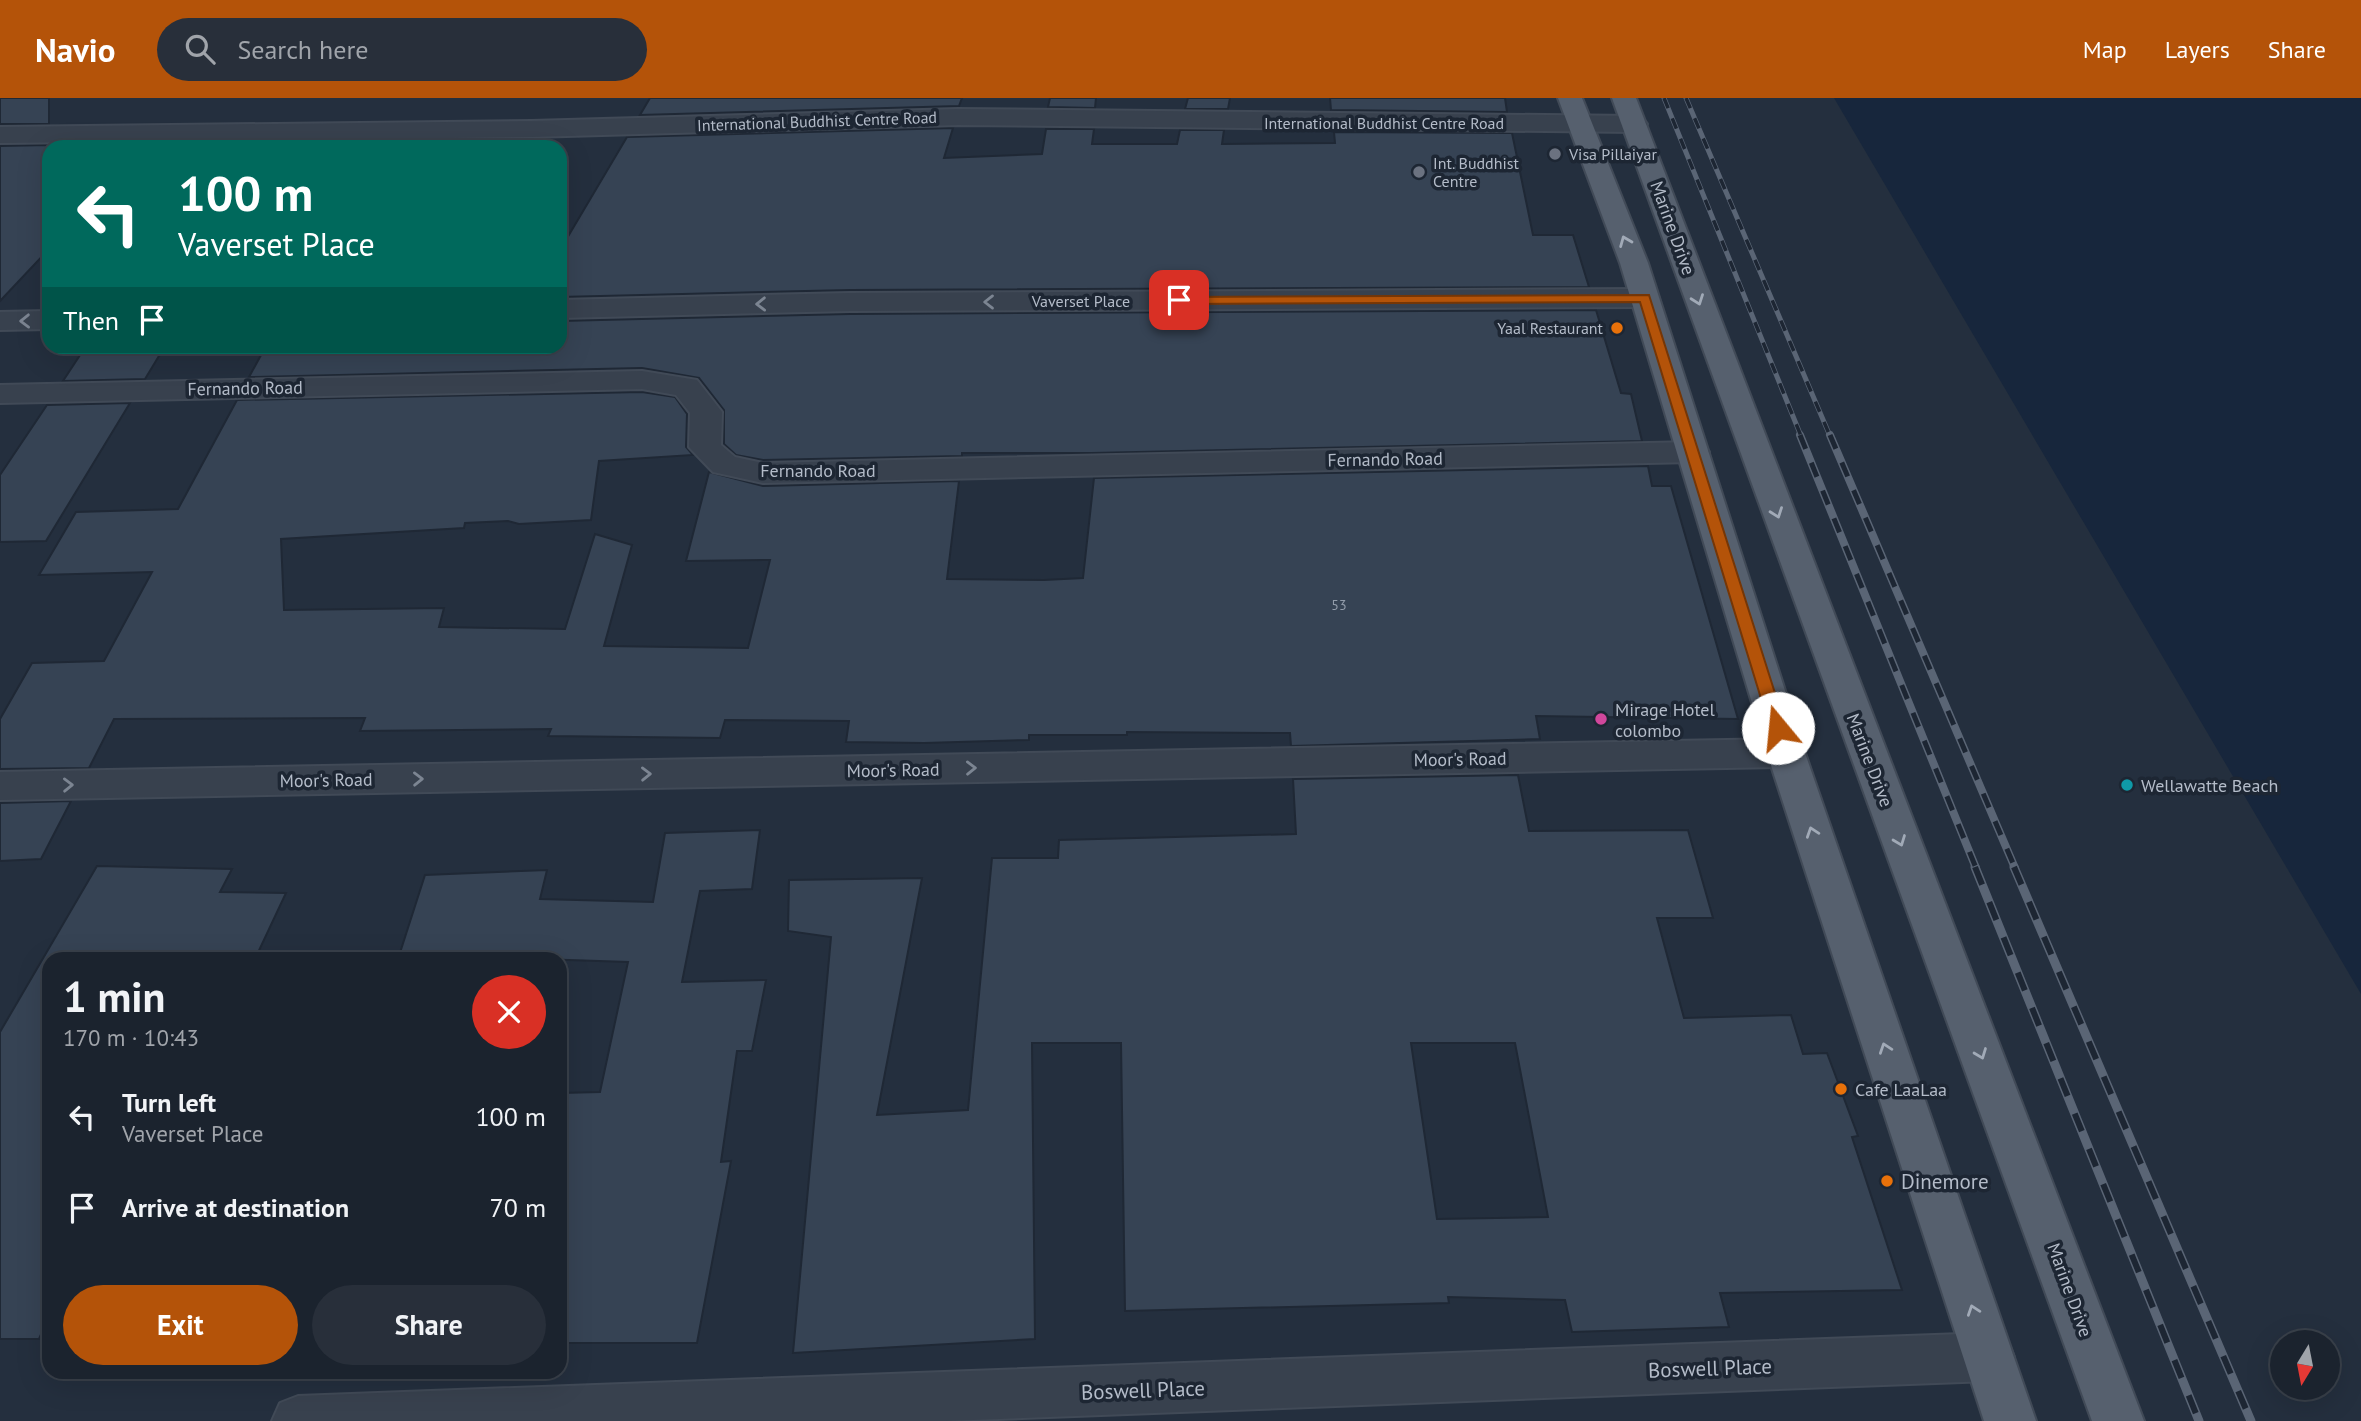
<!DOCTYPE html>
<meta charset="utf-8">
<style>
:root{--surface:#1b232e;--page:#282f3a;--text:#f1f3f6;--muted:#a0a4aa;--line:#39404a;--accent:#b45309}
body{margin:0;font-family:"PT Sans",sans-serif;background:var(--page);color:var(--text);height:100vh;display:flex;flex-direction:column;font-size:26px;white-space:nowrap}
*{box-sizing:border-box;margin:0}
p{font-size:23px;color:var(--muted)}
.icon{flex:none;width:38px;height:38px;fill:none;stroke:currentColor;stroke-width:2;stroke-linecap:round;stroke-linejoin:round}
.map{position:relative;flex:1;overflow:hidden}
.sheet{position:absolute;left:42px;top:854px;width:525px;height:427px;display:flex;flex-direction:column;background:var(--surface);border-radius:21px;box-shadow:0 7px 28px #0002,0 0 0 2px var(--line)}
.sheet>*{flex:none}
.guide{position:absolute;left:42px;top:42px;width:525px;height:214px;border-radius:21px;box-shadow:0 7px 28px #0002,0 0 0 2px var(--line);background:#00695c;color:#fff;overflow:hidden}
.needle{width:46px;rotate:190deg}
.buttons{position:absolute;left:2270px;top:1232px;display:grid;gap:14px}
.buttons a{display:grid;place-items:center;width:70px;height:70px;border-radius:50%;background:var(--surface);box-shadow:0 7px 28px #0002,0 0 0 2px var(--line);font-size:35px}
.pin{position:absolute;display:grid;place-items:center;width:60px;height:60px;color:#fff;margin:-30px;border-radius:14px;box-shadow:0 4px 10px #0006}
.me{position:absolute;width:77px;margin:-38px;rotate:343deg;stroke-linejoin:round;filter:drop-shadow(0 0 5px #0008)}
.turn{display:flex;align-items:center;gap:24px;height:147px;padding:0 21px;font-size:32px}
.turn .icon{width:91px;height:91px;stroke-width:2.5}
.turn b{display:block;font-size:49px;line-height:60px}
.then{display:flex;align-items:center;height:66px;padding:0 21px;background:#0003;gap:14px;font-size:26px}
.round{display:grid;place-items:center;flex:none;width:74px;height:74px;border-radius:37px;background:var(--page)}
.summary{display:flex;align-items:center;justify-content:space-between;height:119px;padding:0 21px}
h1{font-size:42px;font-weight:600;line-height:52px}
.cta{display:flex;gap:14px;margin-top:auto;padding:14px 21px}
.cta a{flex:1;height:80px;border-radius:42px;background:var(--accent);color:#fff;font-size:28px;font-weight:600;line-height:80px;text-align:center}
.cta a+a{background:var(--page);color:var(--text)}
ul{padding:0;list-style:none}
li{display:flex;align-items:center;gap:21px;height:91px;padding:0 21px}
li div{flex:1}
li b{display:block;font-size:26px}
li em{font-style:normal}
header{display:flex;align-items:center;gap:42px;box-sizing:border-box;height:98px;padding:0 35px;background:var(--accent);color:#fff}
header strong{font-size:33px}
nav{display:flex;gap:38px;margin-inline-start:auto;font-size:24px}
.search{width:490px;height:63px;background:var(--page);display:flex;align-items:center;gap:18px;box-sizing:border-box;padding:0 24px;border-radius:38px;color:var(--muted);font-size:26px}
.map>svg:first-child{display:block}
.water{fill:#17263c}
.building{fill:#364354;stroke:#1f2835;stroke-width:2;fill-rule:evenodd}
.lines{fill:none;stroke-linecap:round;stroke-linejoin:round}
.minor-casing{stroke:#414a57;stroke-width:4}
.major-casing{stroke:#414a57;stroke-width:4}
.minor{fill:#38414e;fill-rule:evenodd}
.major{fill:#56606e;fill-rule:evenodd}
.rail-far2-casing{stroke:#5a6575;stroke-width:5}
.rail-far1-casing{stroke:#5a6575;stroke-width:8}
.rail-casing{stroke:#5a6575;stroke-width:9}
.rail-far2{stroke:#1d2633;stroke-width:3.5;stroke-dasharray:11;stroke-linecap:butt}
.rail-far1{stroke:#1d2633;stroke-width:5;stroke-dasharray:15;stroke-linecap:butt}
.rail{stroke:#1d2633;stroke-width:6;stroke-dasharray:19;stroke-linecap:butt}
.oneway{stroke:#a1aab7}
.oneway2{stroke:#7c8592}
.route{fill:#b45309;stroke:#753606;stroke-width:2}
.worship-dot{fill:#6b7280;stroke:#1d2633;stroke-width:2.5}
.food-dot{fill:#e8710a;stroke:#1d2633;stroke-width:2.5}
.hotel-dot{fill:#d1479c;stroke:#1d2633;stroke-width:2.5}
.culture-dot{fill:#0f9aa8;stroke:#1d2633;stroke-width:2.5}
.labels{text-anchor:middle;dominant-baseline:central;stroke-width:7;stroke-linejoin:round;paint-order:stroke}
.number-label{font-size:14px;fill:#929caa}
.far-street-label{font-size:16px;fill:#b4bcc9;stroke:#1d2633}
.far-poi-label{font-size:16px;fill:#b4bcc9;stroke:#1d2633;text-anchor:start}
.street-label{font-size:18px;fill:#b4bcc9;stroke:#1d2633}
.poi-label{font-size:18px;fill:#b4bcc9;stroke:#1d2633;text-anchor:start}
.near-poi-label{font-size:21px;fill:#b4bcc9;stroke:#1d2633;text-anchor:start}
.near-street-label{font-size:21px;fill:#b4bcc9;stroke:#1d2633}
</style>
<header>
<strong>Navio</strong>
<div class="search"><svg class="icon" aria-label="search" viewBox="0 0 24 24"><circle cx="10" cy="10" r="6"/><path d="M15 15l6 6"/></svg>Search here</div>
<nav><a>Map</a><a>Layers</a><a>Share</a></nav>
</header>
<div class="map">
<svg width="2361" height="1323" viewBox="0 0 2361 1323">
<rect width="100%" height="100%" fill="#242f3e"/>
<!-- water -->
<path class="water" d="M1834,0H2361V896Z"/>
<!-- building -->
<g class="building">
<rect x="0" y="0" width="49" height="26"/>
<path d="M650,0H962L959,8L640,17Z"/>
<path d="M1050,0H1096L1095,10L1048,9Z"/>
<path d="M1188,0H1230L1228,11H1185Z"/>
<path d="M1330,0H1505L1507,14L1331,12Z"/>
<path d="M953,30L944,60L1042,56L1046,31H1094L1092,46H1177L1180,32H1224L1222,46L1335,45L1334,34L1512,35L1533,137H1573L1589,189L850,192L560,199V152L627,39Z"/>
<path d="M49,47V151L0,203V48Z"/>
<path d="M1596,212L1621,295L1631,296L1642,343L1092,355H962V358L763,362L736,357L724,346V312L699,280L642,270L249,279L266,248H560V223L850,216Z"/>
<path d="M86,248H165L145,281L63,283Z"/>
<path d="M642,294L675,299L687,316L686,349L693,357L599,363L591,422L519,426L508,423L465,425L464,430L281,441L284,512L444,510L439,529L565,531L595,436L632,447L604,548L748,550L770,462L686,463L709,374L763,388L959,383L947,481L1044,482L1083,480L1094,380L1648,368L1652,388H1671L1738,621L1536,618L1540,641L1291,648L1290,635L1127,634V637H1029V642L924,645L846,644L849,623L725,622L720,640L548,638L551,631L360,633L365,620L114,621L89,670L0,671V621L32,565L104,563L152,474L39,477L76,414L178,411L237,302Z"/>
<path d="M130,305L46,443L0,444V377L47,307Z"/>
<path d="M1518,677L1529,733L1688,732L1713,820H1657L1684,920L1791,917L1803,956L1827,955L1858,1038L1852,1039L1902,1192L1720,1195L1729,1229L1572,1234L1565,1202L1448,1199L1449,1205L1125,1213L1121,945H1032L1035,1241L793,1255L831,839L788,833L789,782L922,780L877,1017L968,1012L992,760H1058L1059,742L1296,736L1293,681ZM1411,945H1515L1548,1119L1437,1121Z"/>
<path d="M71,703L41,761L0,763V705Z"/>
<path d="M760,732L752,791L700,793L682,884L766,882L752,953H737L721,1064L731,1063L697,1245H560V995L600,994L628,864L476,859L398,861L425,777L547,772L540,801L653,804L665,735Z"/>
<path d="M97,768L232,771L220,794L286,795L255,861H49V1218L39,1241H0V934Z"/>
</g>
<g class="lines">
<defs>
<g id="minor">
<path d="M958,11L1634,18L1643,21L1647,26L1643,31L1634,34L958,27L531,39L0,45V29L531,23Z"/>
<path d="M1645,191L1655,194L1659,200L1655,206L1645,209L850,213L560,220V202L850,195Z"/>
<path d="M49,213V231L0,232V214Z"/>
<path d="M642,273L697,282L722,314L721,347L735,359L763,365L1693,344L1704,347L1709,354L1704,361L1693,364L763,385L713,374L689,349L690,315L676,297L642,291L0,305V287Z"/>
<path d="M1786,641L1800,645L1805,655L1800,665L1786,669L0,702V674Z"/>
<path d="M1989,1235L2007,1242L2014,1259L2007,1276L1989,1283L946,1323H272L280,1305L298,1298Z"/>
</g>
<g id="major">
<path d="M1558,0H1582L1648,165L1805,655L2036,1323H1984L1767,655L1620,165Z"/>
<path d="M1612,0H1636L2144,1323H2092Z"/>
</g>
</defs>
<!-- minor casing -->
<use href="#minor" class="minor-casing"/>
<!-- major casing -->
<use href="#major" class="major-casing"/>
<!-- minor -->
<use href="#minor" class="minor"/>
<!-- major -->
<use href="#major" class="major"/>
<defs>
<g id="rail-far2">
<path d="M1664,0L1801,338"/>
<path d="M1686,0L1830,338"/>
</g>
<g id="rail-far1">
<path d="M1800,337L1976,770"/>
<path d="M1830,337L2015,770"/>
</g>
<g id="rail">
<path d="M1975,769L2199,1323"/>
<path d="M2014,769L2251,1323"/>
</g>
</defs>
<!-- rail-far2 casing -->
<use href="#rail-far2" class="rail-far2-casing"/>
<!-- rail-far1 casing -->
<use href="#rail-far1" class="rail-far1-casing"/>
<!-- rail casing -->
<use href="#rail" class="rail-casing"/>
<!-- rail-far2 -->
<use href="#rail-far2" class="rail-far2"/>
<!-- rail-far1 -->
<use href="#rail-far1" class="rail-far1"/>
<!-- rail -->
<use href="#rail" class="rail"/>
</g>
<!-- one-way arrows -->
<defs><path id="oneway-chevron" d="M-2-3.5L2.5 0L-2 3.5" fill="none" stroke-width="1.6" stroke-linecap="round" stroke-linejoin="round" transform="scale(1.75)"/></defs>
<g class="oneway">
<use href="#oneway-chevron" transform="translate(1625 143) rotate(-112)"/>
<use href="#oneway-chevron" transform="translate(1698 202) rotate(70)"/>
<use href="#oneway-chevron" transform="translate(1777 415) rotate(70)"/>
<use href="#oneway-chevron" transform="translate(1812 734) rotate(-109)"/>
<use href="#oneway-chevron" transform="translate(1900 743) rotate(69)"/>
<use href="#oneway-chevron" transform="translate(1885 950) rotate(-109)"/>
<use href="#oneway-chevron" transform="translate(1981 956) rotate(69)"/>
<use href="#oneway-chevron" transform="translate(1973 1212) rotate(-109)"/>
</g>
<g class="oneway2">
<use href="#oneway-chevron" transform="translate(989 204) rotate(180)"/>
<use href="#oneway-chevron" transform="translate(761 206) rotate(179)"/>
<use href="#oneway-chevron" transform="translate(25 223) rotate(179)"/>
<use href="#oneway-chevron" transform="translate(971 670) rotate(-1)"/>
<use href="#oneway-chevron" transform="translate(646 676) rotate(-1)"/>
<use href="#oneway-chevron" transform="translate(418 681) rotate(-1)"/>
<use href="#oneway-chevron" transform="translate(68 687) rotate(-1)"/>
</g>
<!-- route -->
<path class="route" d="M1649,197L1786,630L1784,634L1778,636L1770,630L1640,204L1179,206L1173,202L1179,199Z"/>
<!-- markers -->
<g class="worship-dot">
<circle cx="1555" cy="56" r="7"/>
<circle cx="1419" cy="74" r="7"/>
</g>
<g class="food-dot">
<circle cx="1617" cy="230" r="7"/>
<circle cx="1841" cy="991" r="7"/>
<circle cx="1887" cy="1083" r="7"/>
</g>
<circle class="hotel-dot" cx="1601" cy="621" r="7"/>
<circle class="culture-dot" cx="2127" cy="687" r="7"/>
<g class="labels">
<!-- number labels -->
<g class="number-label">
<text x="1339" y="507">53</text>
</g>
<!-- far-street labels -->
<g class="far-street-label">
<text transform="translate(817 23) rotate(-2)">International Buddhist Centre Road</text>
<text x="1384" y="25">International Buddhist Centre Road</text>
<text x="1081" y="203">Vaverset Place</text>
</g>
<!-- far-poi labels -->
<g class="far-poi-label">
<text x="1569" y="56">Visa Pillaiyar</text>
<text x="1433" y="65">Int. Buddhist<tspan x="1433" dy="18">Centre</tspan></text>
<text x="1603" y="230" text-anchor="end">Yaal Restaurant</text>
</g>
<!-- street labels -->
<g class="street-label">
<text transform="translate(1673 130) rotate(70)">Marine Drive</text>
<text transform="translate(245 290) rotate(-1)">Fernando Road</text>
<text transform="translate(1385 361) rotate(-1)">Fernando Road</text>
<text x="818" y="372">Fernando Road</text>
<text transform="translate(1460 661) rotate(-1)">Moor's Road</text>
<text transform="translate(1870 662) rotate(69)">Marine Drive</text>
<text transform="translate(893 672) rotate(-1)">Moor's Road</text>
<text transform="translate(326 682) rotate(-1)">Moor's Road</text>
<text transform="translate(2070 1192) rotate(70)">Marine Drive</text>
</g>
<!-- poi labels -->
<g class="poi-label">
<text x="1615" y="611">Mirage Hotel<tspan x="1615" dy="21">colombo</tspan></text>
<text x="2141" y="687">Wellawatte Beach</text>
<text x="1855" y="991">Cafe LaaLaa</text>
</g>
<!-- near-poi labels -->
<g class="near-poi-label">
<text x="1901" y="1083">Dinemore</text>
</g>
<!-- near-street labels -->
<g class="near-street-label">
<text transform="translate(1710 1270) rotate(-2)">Boswell Place</text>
<text transform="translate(1143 1292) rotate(-2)">Boswell Place</text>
</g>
</g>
</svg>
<div class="buttons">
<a><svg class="needle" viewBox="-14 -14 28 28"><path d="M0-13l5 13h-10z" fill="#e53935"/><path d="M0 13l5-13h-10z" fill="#a0a4aa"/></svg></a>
</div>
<div class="pin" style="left:1179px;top:202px;background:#d93025"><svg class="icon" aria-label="arrive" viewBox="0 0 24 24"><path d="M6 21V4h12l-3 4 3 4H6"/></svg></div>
<svg class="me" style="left:1778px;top:630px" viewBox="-20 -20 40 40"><circle r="19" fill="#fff"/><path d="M0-13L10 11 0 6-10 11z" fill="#b45309"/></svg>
<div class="guide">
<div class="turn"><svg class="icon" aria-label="left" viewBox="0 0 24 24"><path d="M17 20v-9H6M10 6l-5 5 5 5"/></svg><div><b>100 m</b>Vaverset Place</div></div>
<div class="then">Then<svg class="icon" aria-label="arrive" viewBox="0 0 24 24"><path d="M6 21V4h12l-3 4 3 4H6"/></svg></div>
</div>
<section class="sheet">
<div class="summary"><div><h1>1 min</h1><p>170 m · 10:43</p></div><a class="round" style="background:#d93025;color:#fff"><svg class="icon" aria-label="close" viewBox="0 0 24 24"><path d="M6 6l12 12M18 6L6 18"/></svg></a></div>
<ul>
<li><svg class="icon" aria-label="left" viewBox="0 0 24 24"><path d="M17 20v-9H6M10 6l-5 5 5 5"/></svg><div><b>Turn left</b><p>Vaverset Place</p></div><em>100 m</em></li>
<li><svg class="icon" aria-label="arrive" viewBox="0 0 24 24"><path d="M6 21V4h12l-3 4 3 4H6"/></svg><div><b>Arrive at destination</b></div><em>70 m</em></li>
</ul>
<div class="cta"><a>Exit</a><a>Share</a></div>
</section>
</div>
